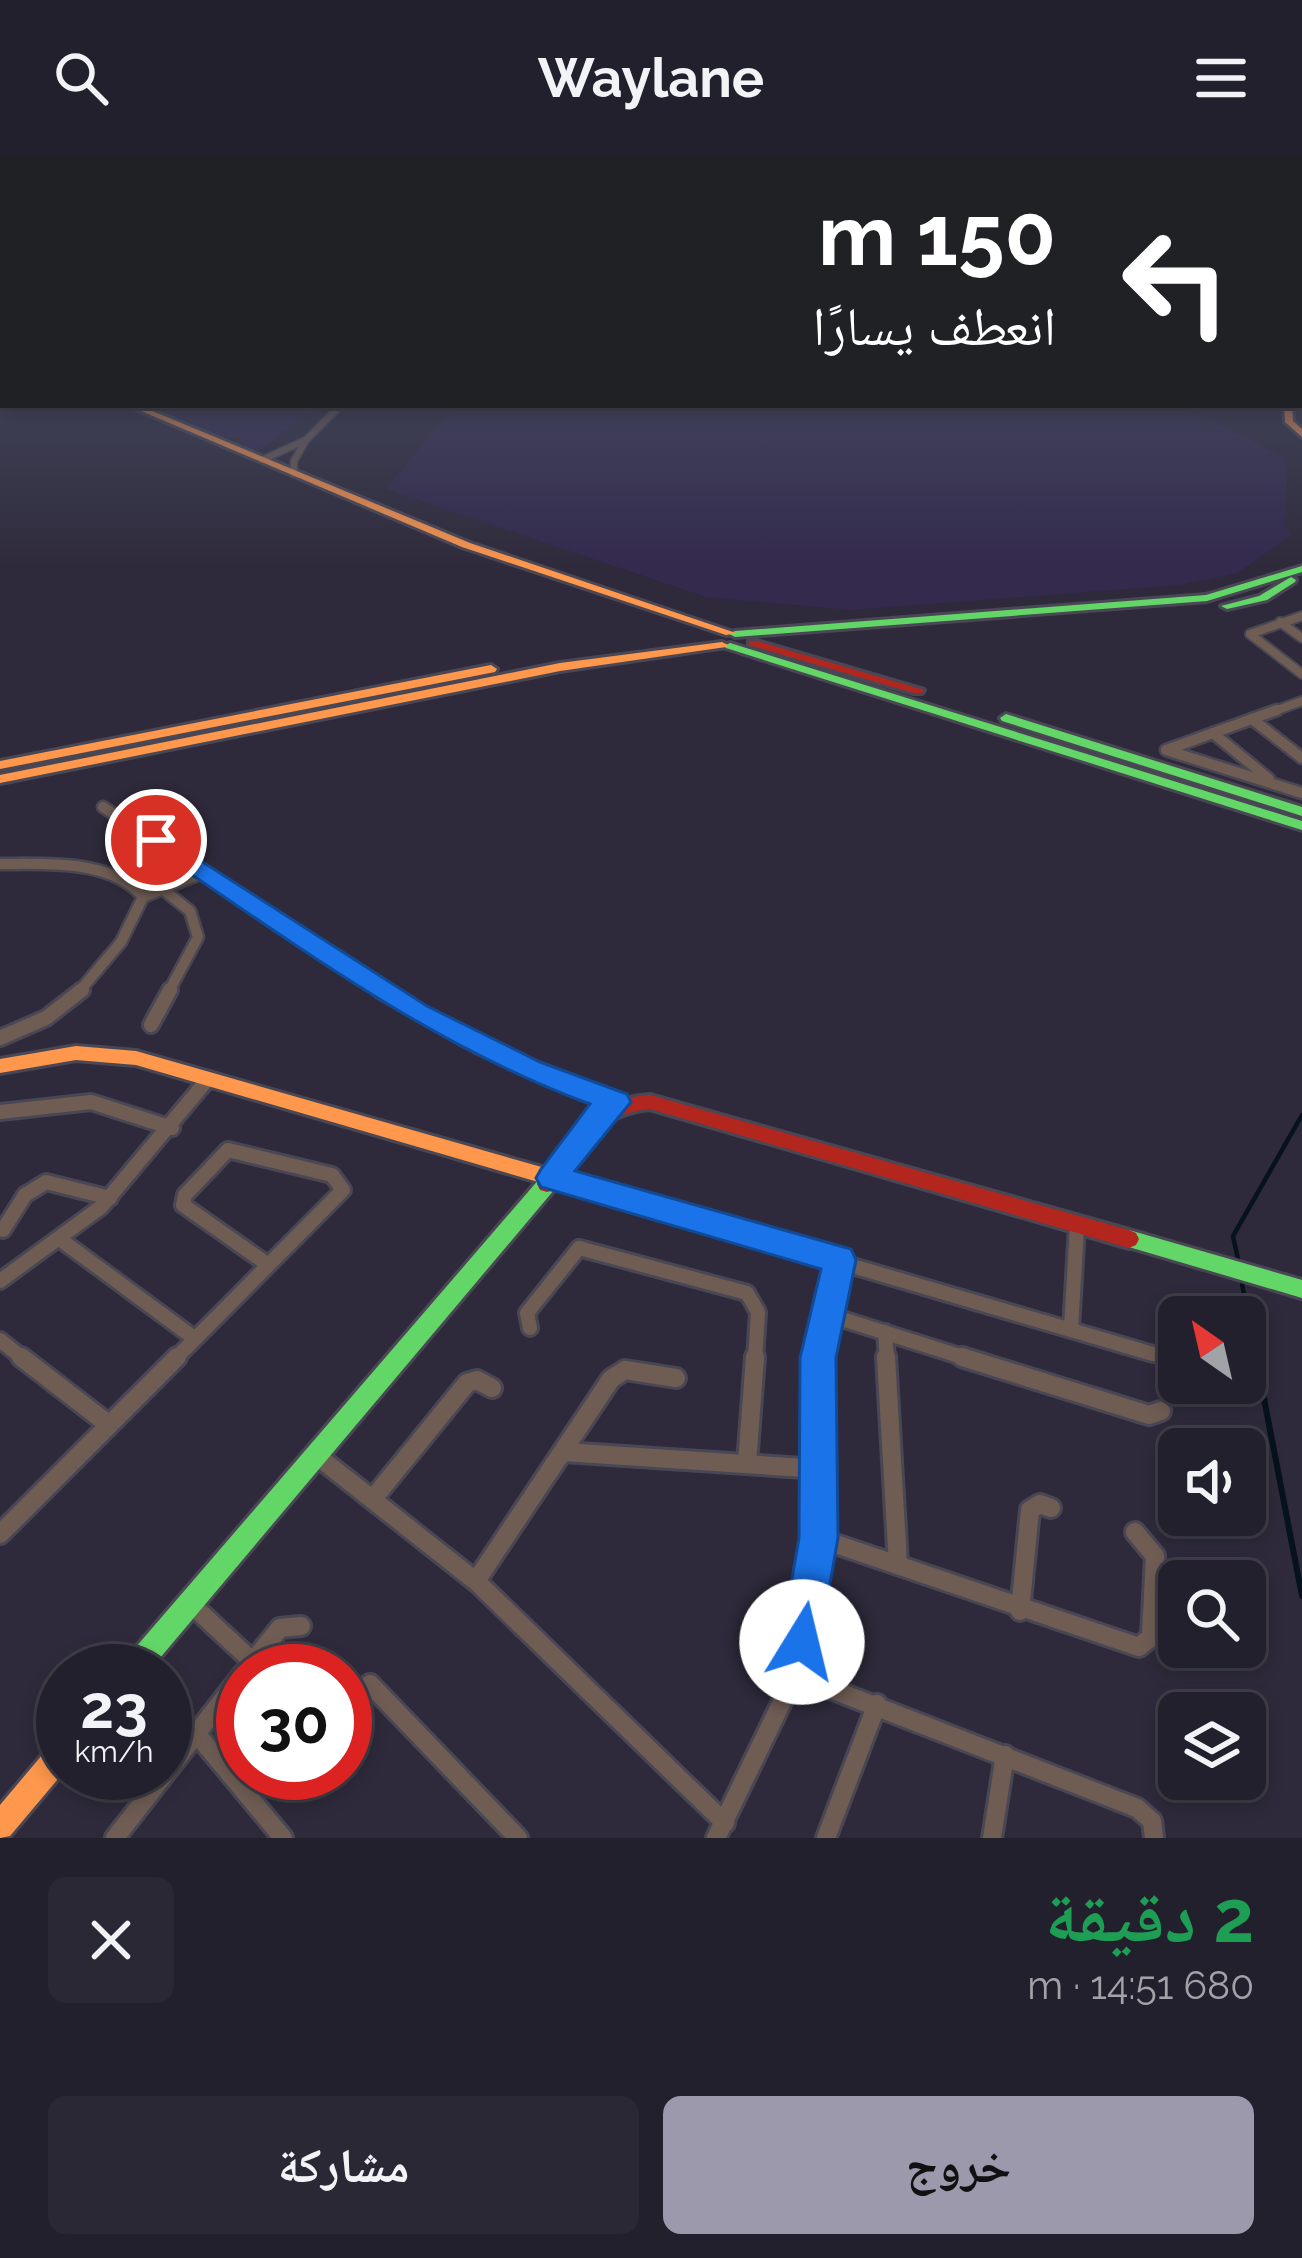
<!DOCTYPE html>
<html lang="ar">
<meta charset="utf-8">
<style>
:root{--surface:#22202c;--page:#2a2834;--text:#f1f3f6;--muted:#a2a3a9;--line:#3f3e48;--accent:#9c99ac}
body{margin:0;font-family:Raleway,"Noto Naskh Arabic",sans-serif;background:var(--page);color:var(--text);direction:rtl;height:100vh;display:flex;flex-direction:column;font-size:45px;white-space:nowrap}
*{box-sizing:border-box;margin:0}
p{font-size:39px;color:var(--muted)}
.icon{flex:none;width:66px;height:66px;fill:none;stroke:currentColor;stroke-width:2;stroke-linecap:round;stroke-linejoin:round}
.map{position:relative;height:1682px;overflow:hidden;direction:ltr}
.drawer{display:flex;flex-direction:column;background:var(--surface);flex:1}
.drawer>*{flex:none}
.hud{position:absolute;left:0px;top:0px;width:1302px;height:252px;box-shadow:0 6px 18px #0003,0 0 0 3px var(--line);direction:rtl;background:#202124;color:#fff;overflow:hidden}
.needle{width:78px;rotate:326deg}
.fabs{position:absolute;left:1158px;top:1140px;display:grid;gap:24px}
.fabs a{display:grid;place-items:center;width:108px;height:108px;border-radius:18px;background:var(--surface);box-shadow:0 6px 18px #0003,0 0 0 3px var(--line);font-size:60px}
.speed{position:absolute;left:36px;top:1488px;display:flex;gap:24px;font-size:60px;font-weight:700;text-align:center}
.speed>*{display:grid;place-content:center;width:156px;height:156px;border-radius:50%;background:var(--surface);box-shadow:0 6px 18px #0003,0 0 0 3px var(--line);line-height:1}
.speed small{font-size:30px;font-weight:400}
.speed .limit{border:18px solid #d22;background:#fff;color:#111}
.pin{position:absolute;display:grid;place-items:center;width:102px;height:102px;color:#fff;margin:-51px;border:6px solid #fff;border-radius:50%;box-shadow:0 3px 12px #0007}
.me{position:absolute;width:132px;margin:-66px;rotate:9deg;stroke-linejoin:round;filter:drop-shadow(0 0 9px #0008)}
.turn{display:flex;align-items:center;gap:42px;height:252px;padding:0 48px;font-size:54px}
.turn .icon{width:156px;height:156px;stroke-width:2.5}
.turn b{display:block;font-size:84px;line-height:102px}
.round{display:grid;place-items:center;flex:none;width:126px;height:126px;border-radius:18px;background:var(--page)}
.headline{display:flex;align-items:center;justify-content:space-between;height:204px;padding:0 48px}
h1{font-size:72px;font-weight:700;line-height:90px;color:#1e9e55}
.cta{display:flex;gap:24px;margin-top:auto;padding:24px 48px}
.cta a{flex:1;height:138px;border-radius:18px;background:var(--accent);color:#111;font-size:48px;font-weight:700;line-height:138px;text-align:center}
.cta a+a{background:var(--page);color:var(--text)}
header{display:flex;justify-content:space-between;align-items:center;height:156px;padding:0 48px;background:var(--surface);font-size:54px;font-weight:700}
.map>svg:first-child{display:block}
.built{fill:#332a4d}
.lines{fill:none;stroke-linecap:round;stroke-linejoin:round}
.stream-far1{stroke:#06121c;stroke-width:4.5}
.stream{stroke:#06121c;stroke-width:6}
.street-far4-casing{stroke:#4a4755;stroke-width:9}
.street-far3-casing{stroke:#4a4755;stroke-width:12}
.street-far2-casing{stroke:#4a4755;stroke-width:15}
.street-far1-casing{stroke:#4a4755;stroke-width:20}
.street-casing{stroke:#4a4755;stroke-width:24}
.fast-casing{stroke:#4a4755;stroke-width:6}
.slow-casing{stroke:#4a4755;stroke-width:6}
.jam-casing{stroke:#4a4755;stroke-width:6}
.street-far4{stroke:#6f5d54;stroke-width:6}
.street-far3{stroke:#6f5d54;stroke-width:8}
.street-far2{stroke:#6f5d54;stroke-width:10}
.street-far1{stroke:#6f5d54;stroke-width:14}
.street{stroke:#6f5d54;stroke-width:18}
.fast{fill:#63d668;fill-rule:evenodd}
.slow{fill:#ff974d;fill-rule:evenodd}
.jam{fill:#b3261e;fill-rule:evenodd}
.route{fill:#1a73e8;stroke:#114b97;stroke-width:3}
</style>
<header><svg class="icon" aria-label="menu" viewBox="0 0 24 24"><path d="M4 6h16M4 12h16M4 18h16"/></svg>Waylane<svg class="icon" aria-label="search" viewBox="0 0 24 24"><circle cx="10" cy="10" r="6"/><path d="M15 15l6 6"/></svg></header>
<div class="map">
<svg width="1302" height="1682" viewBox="0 0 1302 1682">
<rect width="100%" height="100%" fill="#2e2a3b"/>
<!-- built -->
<g class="built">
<path d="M147,249H323L258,295L245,291L238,281L217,280Z"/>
<path d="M455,249H1165L1206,261L1288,304L1284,369L1291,379L1238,417L1180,429L850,454L706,441L386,333Z"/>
</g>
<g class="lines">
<!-- stream-far1 -->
<g class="stream-far1">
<path d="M1238,1103L1233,1080L1302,959"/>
<path d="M1242,1128L1257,1204"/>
</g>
<!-- stream -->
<path class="stream" d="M1256,1201L1302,1440"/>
<defs>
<g id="street-far4">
<path d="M306,284L341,249"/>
<path d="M262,304L306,284L294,305V318"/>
</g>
<g id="street-far3">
<path d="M1302,460L1250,478L1302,518"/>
<path d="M1280,466L1302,482"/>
<path d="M1269,557L1302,545"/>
</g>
<g id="street-far2">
<path d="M1277,554L1166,594L1302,637"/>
<path d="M1252,563L1302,602"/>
<path d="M1213,577L1269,623"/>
<path d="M103,651L385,837"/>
<path d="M0,708C45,708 112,703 143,741L121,786L78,837"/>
<path d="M165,735L190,755L198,781L168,837"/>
<path d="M143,741L204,716"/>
</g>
<g id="street-far1">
<path d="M380,834L479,890L616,946"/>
<path d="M151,869L170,834"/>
<path d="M0,882L46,862L82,834"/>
<path d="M0,956L91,946L172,972"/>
<path d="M552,1022L1153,1198"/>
<path d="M3,1074L25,1039L46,1026L110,1042"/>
<path d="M61,1084L194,1182"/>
<path d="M0,1125L101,1051L208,923"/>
<path d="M826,1158L972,1204"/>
<path d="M530,1172L527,1157L579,1092L747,1137L758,1156L755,1204"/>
<path d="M1071,1173L1077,1070"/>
<path d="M885,1176L887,1204"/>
<path d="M0,1184L25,1204"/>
<path d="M174,1204L343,1034L332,1019L228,994L185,1039L183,1049L267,1108"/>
<path d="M818,1204L840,1104"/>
</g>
<g id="street">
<path d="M21,1201L108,1268"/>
<path d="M886,1201L898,1409"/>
<path d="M962,1201L1149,1259L1161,1255"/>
<path d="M564,1296L819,1313"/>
<path d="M316,1299L478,1427L725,1667"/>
<path d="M747,1308L755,1201"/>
<path d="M376,1339L467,1227L477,1224L492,1232"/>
<path d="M0,1378L177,1201"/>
<path d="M818,1382L1139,1491L1151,1481L1155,1400L1135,1376"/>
<path d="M476,1425L611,1223L625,1214L676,1222"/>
<path d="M191,1448L253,1506"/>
<path d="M1020,1455L1030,1354L1040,1348L1051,1352"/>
<path d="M250,1509L280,1472L301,1470"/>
<path d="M795,1519L1137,1652L1152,1665L1154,1682"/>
<path d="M370,1528L518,1682"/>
<path d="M196,1577L283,1682"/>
<path d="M115,1682L243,1518"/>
<path d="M716,1682L795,1519L818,1382V1201"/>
<path d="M826,1682L877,1548"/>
<path d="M992,1682L1005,1599"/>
</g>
<g id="fast">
<path d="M1302,410V416L1207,445L735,481L729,478L735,475L1206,439Z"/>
<path d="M1291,421L1296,424L1295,426L1267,444L1227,453L1221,450L1259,440Z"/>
<path d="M730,487L1302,665V674L726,492L724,490Z"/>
<path d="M1006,558L1302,651V660L1002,565L1000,562Z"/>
<path d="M547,1020L554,1022L557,1028L554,1034L149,1515H119L123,1506L540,1022Z"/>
<path d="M1129,1074L1302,1124V1142L1122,1089L1119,1083L1122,1077Z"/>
</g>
<g id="slow">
<path d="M127,249H138L470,387L736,477L726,479L462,391Z"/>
<path d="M1284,249H1292L1293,265L1302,273V281L1285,266Z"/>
<path d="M722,486L728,489L726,491L560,515L0,627V619L560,507Z"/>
<path d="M491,509L497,513L495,516L0,613V605Z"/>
<path d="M76,890L136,895L552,1014L559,1016L562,1022L559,1028L552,1030L136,909L76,904L0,917V903Z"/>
<path d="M63,1583V1617L10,1680L0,1682V1649L53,1586Z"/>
</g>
<g id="jam">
<path d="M749,485H757L924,534L922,537H914L749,489Z"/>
<path d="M650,939L1129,1074L1136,1077L1139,1083L1136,1089L1129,1092L650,953C597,957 583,995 554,1034L547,1036L540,1034L537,1028L540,1022C574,979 590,943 650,939Z"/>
</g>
</defs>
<!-- street-far4 casing -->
<use href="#street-far4" class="street-far4-casing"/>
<!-- street-far3 casing -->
<use href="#street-far3" class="street-far3-casing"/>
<!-- street-far2 casing -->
<use href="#street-far2" class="street-far2-casing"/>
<!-- street-far1 casing -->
<use href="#street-far1" class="street-far1-casing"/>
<!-- street casing -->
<use href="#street" class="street-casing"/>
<!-- fast casing -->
<use href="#fast" class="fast-casing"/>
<!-- slow casing -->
<use href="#slow" class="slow-casing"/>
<!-- jam casing -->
<use href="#jam" class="jam-casing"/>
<!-- street-far4 -->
<use href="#street-far4" class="street-far4"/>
<!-- street-far3 -->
<use href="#street-far3" class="street-far3"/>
<!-- street-far2 -->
<use href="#street-far2" class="street-far2"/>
<!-- street-far1 -->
<use href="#street-far1" class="street-far1"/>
<!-- street -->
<use href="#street" class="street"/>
<!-- fast -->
<use href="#fast" class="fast"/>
<!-- slow -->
<use href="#slow" class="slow"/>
<!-- jam -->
<use href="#jam" class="jam"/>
</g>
<!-- sky -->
<linearGradient id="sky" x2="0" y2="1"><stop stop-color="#191720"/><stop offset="0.43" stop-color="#464a60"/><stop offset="1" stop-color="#464a60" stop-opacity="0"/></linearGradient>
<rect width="1302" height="414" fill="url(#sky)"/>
<!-- route -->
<path class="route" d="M156,676L427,850L540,906L627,938L631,946L575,1015L851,1093L856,1104L836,1202L838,1382L817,1501L802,1507L787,1501L781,1486L799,1382L800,1202L821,1113L541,1031L536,1022L541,1013L590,948C427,888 291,785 148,689L144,684Z"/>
</svg>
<div class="fabs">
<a><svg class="needle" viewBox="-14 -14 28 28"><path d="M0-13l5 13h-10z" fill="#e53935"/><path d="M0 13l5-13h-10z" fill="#a2a3a9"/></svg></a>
<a><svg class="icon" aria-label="sound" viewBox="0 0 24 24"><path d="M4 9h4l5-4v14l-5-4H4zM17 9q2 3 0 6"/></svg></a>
<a><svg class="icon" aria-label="search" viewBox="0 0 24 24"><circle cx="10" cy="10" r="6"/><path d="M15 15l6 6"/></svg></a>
<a><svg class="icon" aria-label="layers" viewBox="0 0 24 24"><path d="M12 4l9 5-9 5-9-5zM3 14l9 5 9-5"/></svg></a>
</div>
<div class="speed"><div>23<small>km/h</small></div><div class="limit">30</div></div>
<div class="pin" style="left:156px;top:684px;background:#d93025"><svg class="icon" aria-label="arrive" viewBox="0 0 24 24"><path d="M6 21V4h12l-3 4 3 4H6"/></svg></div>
<svg class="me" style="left:802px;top:1486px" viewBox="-20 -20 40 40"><circle r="19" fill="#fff"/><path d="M0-13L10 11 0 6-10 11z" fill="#1a73e8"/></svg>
<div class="hud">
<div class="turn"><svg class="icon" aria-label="left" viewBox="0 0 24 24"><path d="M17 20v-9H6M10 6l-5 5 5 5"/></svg><div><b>150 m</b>انعطف يسارًا</div></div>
</div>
</div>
<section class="drawer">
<div class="headline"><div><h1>2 دقيقة</h1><p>680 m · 14:51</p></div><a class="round"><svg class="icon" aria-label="close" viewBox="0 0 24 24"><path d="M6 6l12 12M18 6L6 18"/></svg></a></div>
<div class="cta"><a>خروج</a><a>مشاركة</a></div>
</section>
